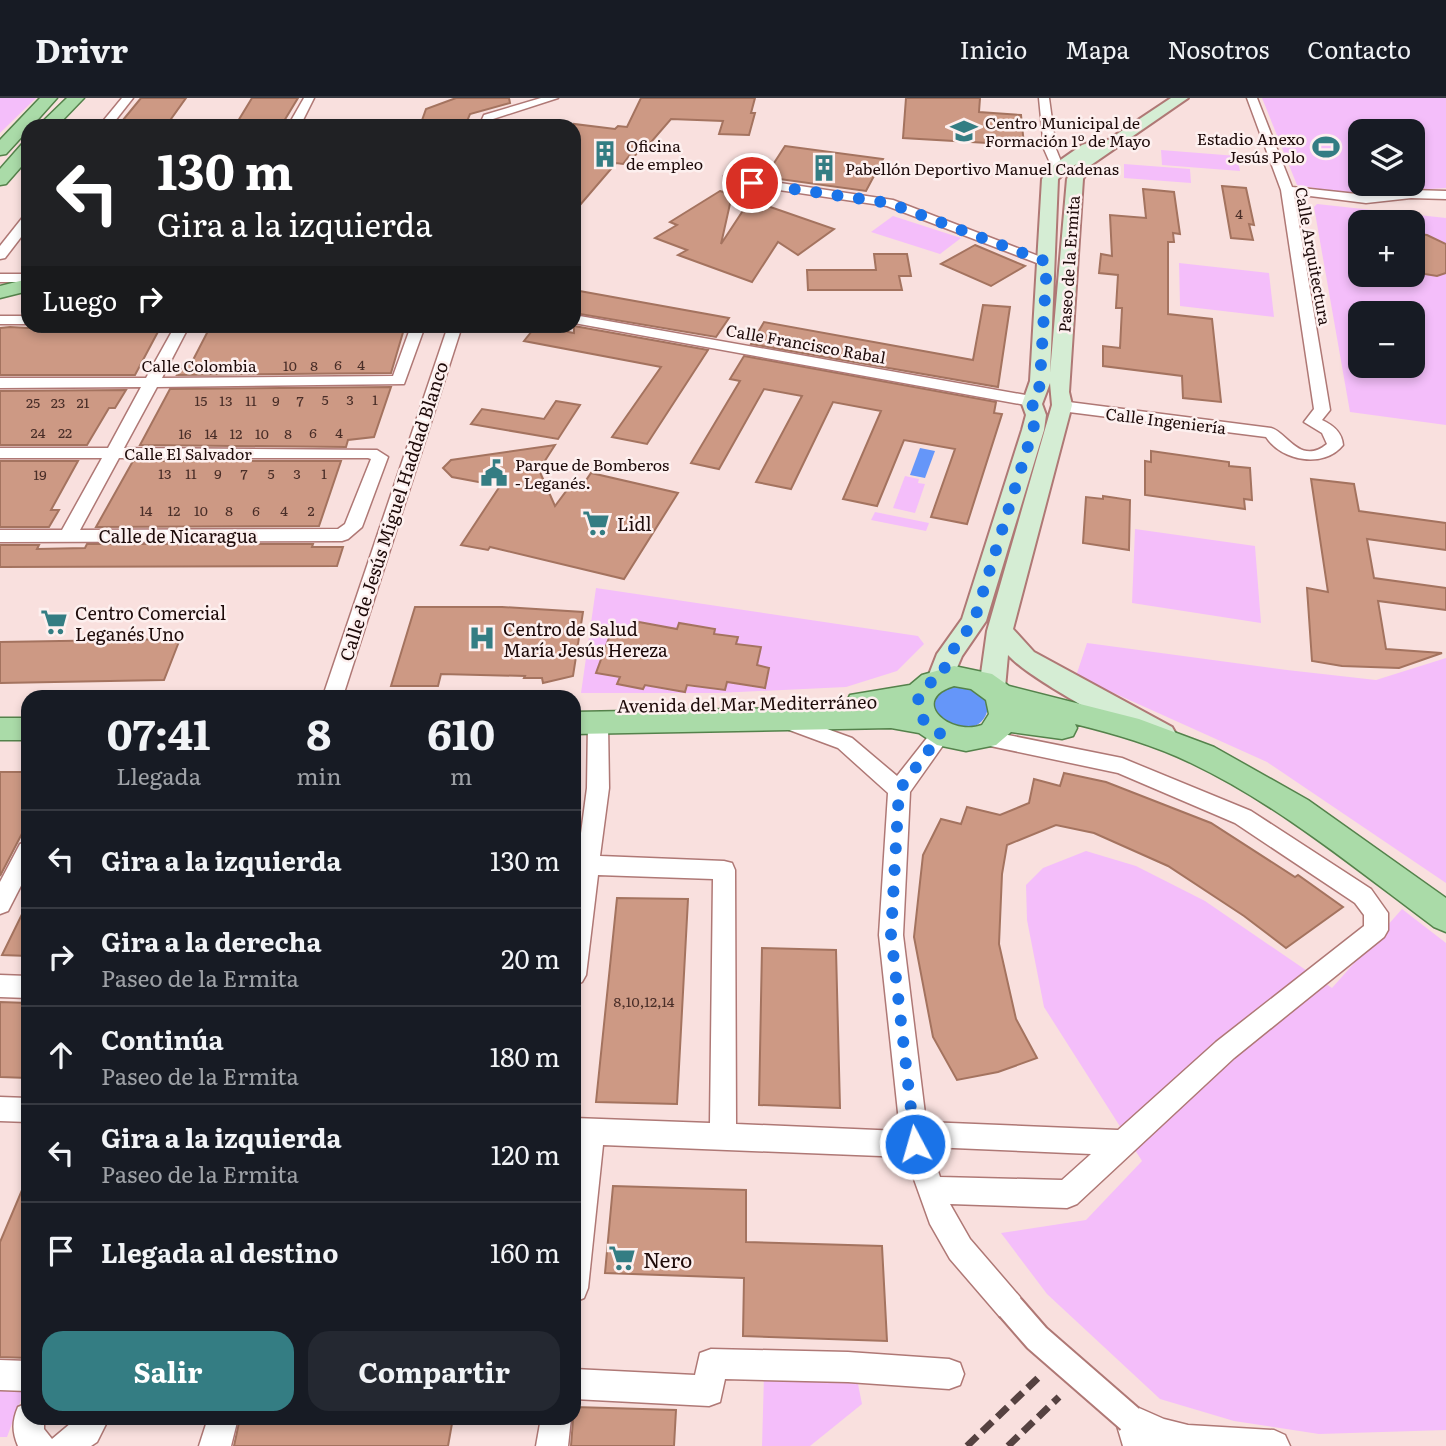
<!DOCTYPE html>
<html lang="es">
<meta charset="utf-8">
<style>
:root{--surface:#171b24;--page:#242831;--text:#f1f3f6;--muted:#9ea1a6;--line:#363941;--accent:#347d83}
body{margin:0;font-family:Literata,serif;background:var(--page);color:var(--text);height:100vh;display:flex;flex-direction:column;font-size:26px;white-space:nowrap}
*{box-sizing:border-box;margin:0}
p{font-size:23px;color:var(--muted)}
.icon{flex:none;width:38px;height:38px;fill:none;stroke:currentColor;stroke-width:2;stroke-linecap:round;stroke-linejoin:round}
.map{position:relative;flex:1;overflow:hidden}
.panel{position:absolute;left:21px;top:592px;width:560px;height:735px;display:flex;flex-direction:column;background:var(--surface);border-radius:21px;box-shadow:0 4px 10px #0003}
.panel>*{flex:none}
.top-card{position:absolute;left:21px;top:21px;width:560px;height:214px;border-radius:21px;box-shadow:0 4px 10px #0003;background:#202124;color:#fff;overflow:hidden}
.controls{position:absolute;left:1348px;top:21px;display:grid;gap:14px}
.controls a{display:grid;place-items:center;width:77px;height:77px;border-radius:14px;background:var(--surface);box-shadow:0 4px 10px #0003;font-size:35px}
.pin{position:absolute;display:grid;place-items:center;width:60px;height:60px;color:#fff;margin:-30px;border:4px solid #fff;border-radius:50%;box-shadow:0 2px 7px #0007}
.me{position:absolute;width:77px;margin:-38px;rotate:354deg;stroke-linejoin:round;filter:drop-shadow(0 0 5px #0008)}
.turn{display:flex;align-items:center;gap:24px;height:147px;padding:0 21px;font-size:32px}
.turn .icon{width:91px;height:91px;stroke-width:2.5}
.turn b{display:block;font-size:49px;line-height:60px}
.then{display:flex;align-items:center;height:66px;padding:0 21px;background:#0003;gap:14px;font-size:26px}
.eta{display:flex;justify-content:space-evenly;align-items:center;height:119px;text-align:center}
.eta b{font-size:42px;font-weight:700;line-height:49px}
.button{display:flex;gap:14px;margin-top:auto;padding:14px 21px}
.button a{flex:1;height:80px;border-radius:21px;background:var(--accent);color:#fff;font-size:28px;font-weight:700;line-height:80px;text-align:center}
.button a+a{background:var(--page);color:var(--text)}
ul{padding:0;list-style:none}
li{display:flex;align-items:center;gap:21px;height:98px;padding:0 21px;border-top:2px solid var(--line)}
li div{flex:1}
li b{display:block;font-size:26px}
li em{font-style:normal}
header{display:flex;align-items:center;gap:42px;box-sizing:border-box;height:98px;padding:0 35px;background:var(--surface);border-bottom:2px solid var(--line)}
header strong{font-size:33px}
nav{display:flex;gap:38px;margin-inline-start:auto;font-size:24px}
.map>svg:first-child{display:block}
.green{fill:#f4befa;fill-rule:evenodd}
.water{fill:#6596f9}
.building{fill:#cd9984;stroke:#a4735f;stroke-width:2}
.lines{fill:none;stroke-linecap:round;stroke-linejoin:round}
.street-casing{stroke:#af7875;stroke-width:3}
.secondary-casing{stroke:#af7875;stroke-width:4}
.primary-casing{stroke:#54824b;stroke-width:3}
.street{fill:#fff;fill-rule:evenodd}
.secondary{fill:#d5edd4;fill-rule:evenodd}
.primary{fill:#aadba8;fill-rule:evenodd}
.rail{stroke:#554140;stroke-width:7;stroke-dasharray:14 7;stroke-linecap:butt}
.street-bridge-casing{stroke:#af7875;stroke-width:31;stroke-linecap:butt}
.street-bridge{stroke:#fff;stroke-width:27}
.route{stroke:#1a73e8;stroke-width:12;stroke-dasharray:0 21.6}
.labels{text-anchor:middle;dominant-baseline:central;stroke-width:5;stroke-linejoin:round;paint-order:stroke}
.number-label{font-size:14px;fill:#492e28}
.far-poi-label{font-size:16px;fill:#1d0a09;stroke:#fdf0ef;text-anchor:start}
.far-street-label{font-size:16px;fill:#1d0a09;stroke:#fdf0ef}
.street-label{font-size:18px;fill:#1d0a09;stroke:#fdf0ef}
.poi-label{font-size:18px;fill:#1d0a09;stroke:#fdf0ef;text-anchor:start}
.near-poi-label{font-size:21px;fill:#1d0a09;stroke:#fdf0ef;text-anchor:start}
</style>
<header>
<strong>Drivr</strong>
<nav><a>Inicio</a><a>Mapa</a><a>Nosotros</a><a>Contacto</a></nav>
</header>
<div class="map">
<svg width="1446" height="1348" viewBox="0 0 1446 1348">
<rect width="100%" height="100%" fill="#f9e0de"/>
<!-- green -->
<g class="green">
<path d="M0,0H36L0,35Z"/>
<path d="M1262,0H1446V90L1350,96L1297,87ZM1360,33H1412V86H1360Z"/>
<path d="M1161,52L1237,58L1240,73L1162,67Z"/>
<path d="M1124,66L1190,71L1191,85L1124,80Z"/>
<path d="M1317,106L1446,120V327L1350,314L1314,109ZM1360,124H1412V177H1360ZM1360,215H1412V268H1360Z"/>
<path d="M893,118L961,140L940,156L871,134Z"/>
<path d="M1179,165L1269,175L1274,219L1180,208Z"/>
<path d="M905,378L919,381L918,385L925,386L915,415L893,410Z"/>
<path d="M875,414L929,425L926,433L871,422Z"/>
<path d="M1135,431L1255,448L1261,525L1132,505Z"/>
<path d="M596,490L918,538L924,546L897,573L846,589L718,595H581ZM639,524L677,531L679,525L715,530L714,536L738,539L736,546L760,549L757,567L769,570L765,590L728,581L724,592L712,590L713,584L701,582L699,589L645,587L643,591L618,586L620,579L597,575L613,530L635,533Z"/>
<path d="M1087,545L1287,572L1376,582L1446,560V785L1267,664L1076,578Z"/>
<path d="M1086,753L1136,768L1205,803L1332,890L1402,811L1446,845V1332L1319,1336L1234,1323L1160,1301L1047,1196L1001,1135L1086,1122L1142,1063L1044,909L1027,822L1026,787L1043,770Z"/>
<path d="M764,1277L857,1281L862,1306L810,1348H762Z"/>
<path d="M0,1287L26,1288L7,1339H0Z"/>
</g>
<!-- water -->
<g class="water">
<path d="M920,350L935,353L925,380L910,377Z"/>
<path d="M946,587C953,588 962,587 968,589C1005,600 984,640 952,629C945,627 938,621 932,617L930,599Z"/>
</g>
<!-- building -->
<g class="building">
<path d="M141,0H186L166,28H118Z"/>
<path d="M252,0H298L281,28H235Z"/>
<path d="M456,0H509L510,5L470,16L465,28H420L426,11Z"/>
<path d="M641,0H755L751,15H755L749,37L719,36L723,23L671,21L646,50L642,49L634,59L629,58L623,66L616,65L574,114V26L615,31L618,28L627,29Z"/>
<path d="M906,0H980L979,14L1021,17L1024,47L903,40Z"/>
<path d="M785,48L883,61L866,93L765,79Z"/>
<path d="M1222,88L1246,90L1254,127L1249,126L1253,142L1231,140Z"/>
<path d="M1143,91L1174,94L1180,136L1173,135L1174,144H1168V216L1212,221L1221,304L1183,300L1182,278L1103,268V248L1120,250L1122,210H1116L1118,177L1099,175L1101,156L1112,158L1110,117L1146,120Z"/>
<path d="M720,93L732,97L721,146L750,102L834,131L798,157L778,144L752,184L678,157L687,152L655,140L677,127L670,124Z"/>
<path d="M1412,135L1427,137L1446,146V175L1437,178L1412,174Z"/>
<path d="M975,147L1025,168L991,188L941,166Z"/>
<path d="M874,156H907L911,178H899L902,192H808L807,172H876Z"/>
<path d="M574,192L729,220L716,239L574,215Z"/>
<path d="M983,207L1010,209L998,289L751,246L764,224L973,262Z"/>
<path d="M536,228L574,235V228L708,252L647,346L612,339L661,269L524,243Z"/>
<path d="M10,229L28,230H160L135,277H0V230Z"/>
<path d="M209,231H404L391,275L177,277L185,263L193,262Z"/>
<path d="M744,258L996,304L994,315L1002,316L967,426L931,419L955,351L904,342L877,408L843,401L881,313L833,304L791,391L756,384L802,298L764,291L719,371L691,365L740,283L730,281Z"/>
<path d="M391,289L374,339L348,342L346,349L140,347L170,291Z"/>
<path d="M126,292L115,310H109L87,347H0V293Z"/>
<path d="M556,303L580,307L558,341L471,326L482,311L544,321Z"/>
<path d="M555,347L539,372L555,408L570,388L580,391L591,375L678,395L624,481L490,449L488,452L461,447L500,388L452,379L443,370L451,362Z"/>
<path d="M1151,353L1229,364V368L1250,370L1252,402L1244,401L1245,411L1145,397V363L1151,364Z"/>
<path d="M0,363H78L51,412H59L49,429H0Z"/>
<path d="M133,363H341L319,428L96,429Z"/>
<path d="M1311,381L1354,386L1359,413L1446,425V452L1367,441L1374,480L1446,490V512L1378,503L1386,551L1442,555L1399,570L1342,568L1312,563L1307,490L1328,494Z"/>
<path d="M1103,398L1130,402L1129,452L1083,445L1086,399L1103,401Z"/>
<path d="M87,446H313L312,449H343L337,468L0,469V447H39L37,451L85,450Z"/>
<path d="M415,509H502L583,514L573,578L543,585L542,580H524L525,578L441,576L438,588H391Z"/>
<path d="M639,524L677,531L679,525L715,531L714,536L738,539L736,546L761,549L757,567L769,570L765,590L727,584L725,592L687,587L685,594L645,587L643,591L617,586L620,579L596,575L613,529L635,533Z"/>
<path d="M180,541L164,582L0,585V544Z"/>
<path d="M0,674H28V724L0,778Z"/>
<path d="M1064,675L1106,684L1211,725L1295,779L1298,777L1343,809L1286,850L1244,818L1168,768L1094,735L1056,727L1007,747L1002,776L999,846L1016,921L1037,960L998,974L957,982L933,939L914,839L923,757L941,721L961,726L967,709L1000,717L1029,705L1034,681L1060,688Z"/>
<path d="M617,800L688,801L677,1006L596,1004Z"/>
<path d="M28,804V858L2,857Z"/>
<path d="M762,850L836,852L840,1010L759,1007Z"/>
<path d="M0,904L28,905V980L0,979Z"/>
<path d="M28,1078V1260L0,1259V1144Z"/>
<path d="M613,1088L746,1092V1144L882,1148L887,1243L743,1238L744,1180L605,1175Z"/>
<path d="M574,1309L676,1312L674,1348H571Z"/>
<path d="M240,1320H453L448,1348H234Z"/>
</g>
<g class="lines">
<defs>
<g id="street">
<path d="M122,0H133L111,28H99Z"/>
<path d="M304,0H314L300,28H288Z"/>
<path d="M541,0H558L493,21L491,28H479L484,17Z"/>
<path d="M1039,0H1049L1056,51L1064,71L1062,74H1054L1044,51Z"/>
<path d="M1247,0H1257L1292,89L1366,97L1411,92L1446,93V101L1411,100L1366,105L1294,96L1330,312L1322,322C1333,327 1342,334 1343,347C1324,371 1281,363 1266,339L1061,313L1053,308L1061,303L1271,330C1287,334 1300,368 1327,346L1322,335L1304,324L1314,311L1281,92Z"/>
<path d="M728,77L893,102L1054,164L1052,167H1042L887,108L724,84V78Z"/>
<path d="M28,118V130L5,160L0,161V148L23,119Z"/>
<rect x="0" y="176" width="28" height="8"/>
<path d="M574,217L1031,298L1039,303L1031,308L574,225Z"/>
<rect x="0" y="218" width="28" height="8"/>
<path d="M175,228H189L162,280L393,278L411,228H425L404,286L157,289L124,350L377,352L388,359L362,429L348,441L342,443L0,444V432H62L102,360H0V350H108L141,289L0,290V280H146ZM119,360H368L371,361L345,426L338,431L80,432Z"/>
<path d="M448,228H462L343,598H323Z"/>
<path d="M783,615L852,640L897,678L934,631L941,628L948,631L951,636L910,694L903,837L926,1024L1118,1032L1216,944L1364,828V817L1355,805L1235,725L1118,675L976,645L973,640L976,635L983,632L1122,660L1251,713L1371,791L1388,815V832L1384,839L1234,960L1077,1106L1067,1110L950,1106L970,1141L1020,1199L1024,1209L1020,1219L1010,1223L1000,1219L950,1161L930,1126L906,1059L603,1047L588,1190L584,1200L574,1204L576,1046H574V1020L710,1025L713,781L598,777L586,877L582,884L574,888V788L587,690L588,625L591,620L598,618L605,620L608,625L609,690L600,758L724,763L732,765L735,772L736,1026L900,1033L879,837L888,695L838,650L776,627L773,622L776,617ZM930,1049L1091,1056L1062,1082L940,1079Z"/>
<path d="M28,743V774L8,813L0,816V784L20,746Z"/>
<path d="M0,877L28,878V900L0,899Z"/>
<path d="M0,999L28,1000V1024L0,1023Z"/>
<path d="M711,1251L848,1254L949,1261L960,1265L964,1276L960,1287L949,1291L848,1284L725,1281L720,1304L709,1308L574,1301V1271L695,1277L700,1255Z"/>
<path d="M0,1262L28,1263V1293L0,1292Z"/>
<path d="M28,1305V1320H44V1331L52,1341L77,1320H109L97,1344L91,1348H18C12,1334 12,1323 18,1309Z"/>
<path d="M1130,1306L1164,1321L1188,1327L1274,1332L1285,1337L1290,1348H1123L1115,1321L1119,1310Z"/>
<path d="M208,1320H238L231,1348H199Z"/>
<path d="M541,1320H571L568,1348H536Z"/>
</g>
<path id="secondary" d="M1171,0H1188L1091,67L1083,81L1069,294L1072,307L1013,531L1034,554L1172,629L1176,636L1172,643L1162,646C1130,636 1029,581 1008,557L1005,590L1001,597L992,599L983,597L979,590L987,533L1052,307L1050,285L1042,306L1046,317L1044,332L986,523L962,558L950,586L941,588L932,586L928,579L937,556L962,521L1022,332L1026,317L1022,306L1030,283L1042,81L1052,68L1082,47L1088,45L1096,50ZM1076,66L1067,81L1050,275L1058,81Z"/>
<g id="primary">
<path d="M40,0H57L32,28H28V32L6,56L0,57V42Z"/>
<path d="M67,0H84L57,28H38Z"/>
<path d="M28,45V61L6,86L0,87V71L22,46Z"/>
<path d="M28,181V193L0,200V188Z"/>
<path d="M954,568L992,576L1009,588L1139,621L1214,649L1308,702L1446,800V834L1434,829C1356,771 1279,707 1191,665C1154,647 1115,636 1075,626L1077,630L1073,638L1062,641L1011,634L996,647L966,653L937,647L919,635L891,630L574,636V614L848,609L846,605L850,597L910,587L922,577ZM954,588L971,591L986,602L989,616L982,627C950,639 908,602 954,588Z"/>
<rect x="0" y="620" width="28" height="22"/>
</g>
</defs>
<!-- street casing -->
<use href="#street" class="street-casing"/>
<!-- secondary casing -->
<use href="#secondary" class="secondary-casing"/>
<!-- primary casing -->
<use href="#primary" class="primary-casing"/>
<!-- street -->
<use href="#street" class="street"/>
<!-- secondary -->
<use href="#secondary" class="secondary"/>
<!-- primary -->
<use href="#primary" class="primary"/>
<!-- rail -->
<g class="rail">
<path d="M967,1348L1038,1280"/>
<path d="M1008,1348L1059,1299"/>
</g>
<defs>
<path id="street-bridge" d="M1010,1209L1037,1240L1130,1321"/>
</defs>
<!-- street-bridge casing -->
<use href="#street-bridge" class="street-bridge-casing"/>
<!-- street-bridge -->
<use href="#street-bridge" class="street-bridge"/>
</g>
<g class="lines">
<!-- route -->
<path class="route" d="M752,85L889,105L1047,164L1040,283L1039,291L1031,303L1036,317L1033,332L974,523L950,556L941,579L928,586L919,597C915,616 925,627 941,636L899,692L891,837L915,1046"/>
</g>
<!-- icons -->
<defs>
<symbol id="university-bare" viewBox="-9 -9 18 18"><path d="M0-5L7-2L0 1L-7-2ZM-4 1L0 2.5L4 1V4Q0 6-4 4Z" fill="#347d83" stroke="#fdf0ef" stroke-width="2.5" paint-order="stroke"/></symbol>
<symbol id="stadium-bare" viewBox="-9 -9 18 18"><path d="M0-5a6.5 5 0 1 0 0 10a6.5 5 0 1 0 0-10ZM-3.5-1.8h7v3.6h-7Z" fill="#347d83" stroke="#fdf0ef" stroke-width="2.5" paint-order="stroke"/></symbol>
<symbol id="building-bare" viewBox="-9 -9 18 18"><path d="M-4-6H4V6H1V3H-1V6H-4ZM-2.5-4.3h1.7v1.8h-1.7ZM.8-4.3h1.7v1.8H.8ZM-2.5-1h1.7V.8h-1.7ZM.8-1h1.7V.8H.8Z" fill="#347d83" stroke="#fdf0ef" stroke-width="2.5" paint-order="stroke"/></symbol>
<symbol id="civic-bare" viewBox="-9 -9 18 18"><path d="M-.6-6.5H3V-4.5H.6V-3L4-1V1h2V6H-6V1h2V-1L-.6-3ZM-1.2 2.5V6h2.4V2.5Z" fill="#347d83" stroke="#fdf0ef" stroke-width="2.5" paint-order="stroke"/></symbol>
<symbol id="supermarket-bare" viewBox="-9 -9 18 18"><path d="M-6-5.5h2.5l.6 2H6L4.5 2H-2.5L-4.4-4H-6ZM-1.5 3.2a1.3 1.3 0 1 0 .1 0ZM3 3.2a1.3 1.3 0 1 0 .1 0Z" fill="#347d83" stroke="#fdf0ef" stroke-width="2.5" paint-order="stroke"/></symbol>
<symbol id="hospital-bare" viewBox="-9 -9 18 18"><path d="M-5-5h3v3.5h4V-5h3V5h-3V1.5h-4V5h-3Z" fill="#347d83" stroke="#fdf0ef" stroke-width="2.5" paint-order="stroke"/></symbol>
</defs>
<g fill-rule="evenodd">
<use href="#university-bare" x="945" y="14" width="38" height="38"/>
<use href="#stadium-bare" x="1307" y="30" width="38" height="38"/>
<use href="#building-bare" x="586" y="37" width="38" height="38"/>
<use href="#building-bare" x="805" y="51" width="38" height="38"/>
<use href="#civic-bare" x="475" y="356" width="38" height="38"/>
<use href="#supermarket-bare" x="577" y="406" width="38" height="38"/>
<use href="#supermarket-bare" x="35" y="505" width="38" height="38"/>
<use href="#hospital-bare" x="463" y="521" width="38" height="38"/>
<use href="#supermarket-bare" x="603" y="1141" width="38" height="38"/>
</g>
<g class="labels">
<!-- number labels -->
<g class="number-label">
<text x="1239" y="115">4</text>
<text x="338" y="266">6</text>
<text x="361" y="266">4</text>
<text x="290" y="267">10</text>
<text x="314" y="267">8</text>
<text x="325" y="301">5</text>
<text x="350" y="301">3</text>
<text x="375" y="301">1</text>
<text x="201" y="302">15</text>
<text x="226" y="302">13</text>
<text x="251" y="302">11</text>
<text x="276" y="302">9</text>
<text x="300" y="302">7</text>
<text x="33" y="304">25</text>
<text x="58" y="304">23</text>
<text x="83" y="304">21</text>
<text x="38" y="334">24</text>
<text x="65" y="334">22</text>
<text x="313" y="334">6</text>
<text x="339" y="334">4</text>
<text x="185" y="335">16</text>
<text x="211" y="335">14</text>
<text x="236" y="335">12</text>
<text x="262" y="335">10</text>
<text x="288" y="335">8</text>
<text x="165" y="375">13</text>
<text x="191" y="375">11</text>
<text x="218" y="375">9</text>
<text x="244" y="375">7</text>
<text x="271" y="375">5</text>
<text x="297" y="375">3</text>
<text x="324" y="375">1</text>
<text x="40" y="376">19</text>
<text x="146" y="412">14</text>
<text x="174" y="412">12</text>
<text x="201" y="412">10</text>
<text x="229" y="412">8</text>
<text x="256" y="412">6</text>
<text x="284" y="412">4</text>
<text x="311" y="412">2</text>
<text x="644" y="903">8,10,12,14</text>
</g>
<!-- far-poi labels -->
<g class="far-poi-label">
<text x="985" y="24">Centro Municipal de<tspan x="985" dy="18">Formación 1º de Mayo</tspan></text>
<text x="1305" y="40" text-anchor="end">Estadio Anexo<tspan x="1305" dy="18">Jesús Polo</tspan></text>
<text x="626" y="47">Oficina<tspan x="626" dy="18">de empleo</tspan></text>
<text x="845" y="70">Pabellón Deportivo Manuel Cadenas</text>
<text x="515" y="366">Parque de Bomberos<tspan x="515" dy="18">- Leganés.</tspan></text>
</g>
<!-- far-street labels -->
<g class="far-street-label">
<text transform="translate(1314 158) rotate(80)">Calle Arquitectura</text>
<text transform="translate(1068 166) rotate(-86)">Paseo de la Ermita</text>
<text transform="translate(806 245) rotate(10)">Calle Francisco Rabal</text>
<text x="199" y="267">Calle Colombia</text>
<text transform="translate(1166 322) rotate(7)">Calle Ingeniería</text>
<text x="188" y="355">Calle El Salvador</text>
</g>
<!-- street labels -->
<g class="street-label">
<text transform="translate(393 413) rotate(-72)">Calle de Jesús Miguel Haddad Blanco</text>
<text x="178" y="437">Calle de Nicaragua</text>
<text transform="translate(747 605) rotate(-1)">Avenida del Mar Mediterráneo</text>
</g>
<!-- poi labels -->
<g class="poi-label">
<text x="617" y="425">Lidl</text>
<text x="75" y="514">Centro Comercial<tspan x="75" dy="21">Leganés Uno</tspan></text>
<text x="503" y="530">Centro de Salud<tspan x="503" dy="21">María Jesús Hereza</tspan></text>
</g>
<!-- near-poi labels -->
<g class="near-poi-label">
<text x="643" y="1160">Nero</text>
</g>
</g>
</svg>
<div class="controls">
<a><svg class="icon" aria-label="layers" viewBox="0 0 24 24"><path d="M12 4l9 5-9 5-9-5zM3 14l9 5 9-5"/></svg></a>
<a>+</a>
<a>−</a>
</div>
<div class="pin" style="left:752px;top:85px;background:#d93025"><svg class="icon" aria-label="arrive" viewBox="0 0 24 24"><path d="M6 21V4h12l-3 4 3 4H6"/></svg></div>
<svg class="me" style="left:915px;top:1046px" viewBox="-20 -20 40 40"><circle r="17" fill="#1a73e8" stroke="#fff" stroke-width="3"/><path d="M0-11L8 9 0 5-8 9z" fill="#fff"/></svg>
<div class="top-card">
<div class="turn"><svg class="icon" aria-label="left" viewBox="0 0 24 24"><path d="M17 20v-9H6M10 6l-5 5 5 5"/></svg><div><b>130 m</b>Gira a la izquierda</div></div>
<div class="then">Luego<svg class="icon" aria-label="right" viewBox="0 0 24 24"><path d="M7 20v-9h11M14 6l5 5-5 5"/></svg></div>
</div>
<section class="panel">
<div class="eta">
<div><b>07:41</b><p>Llegada</p></div>
<div><b>8</b><p>min</p></div>
<div><b>610</b><p>m</p></div>
</div>
<ul>
<li><svg class="icon" aria-label="left" viewBox="0 0 24 24"><path d="M17 20v-9H6M10 6l-5 5 5 5"/></svg><div><b>Gira a la izquierda</b></div><em>130 m</em></li>
<li><svg class="icon" aria-label="right" viewBox="0 0 24 24"><path d="M7 20v-9h11M14 6l5 5-5 5"/></svg><div><b>Gira a la derecha</b><p>Paseo de la Ermita</p></div><em>20 m</em></li>
<li><svg class="icon" aria-label="ahead" viewBox="0 0 24 24"><path d="M12 20V5M6 11l6-6 6 6"/></svg><div><b>Continúa</b><p>Paseo de la Ermita</p></div><em>180 m</em></li>
<li><svg class="icon" aria-label="left" viewBox="0 0 24 24"><path d="M17 20v-9H6M10 6l-5 5 5 5"/></svg><div><b>Gira a la izquierda</b><p>Paseo de la Ermita</p></div><em>120 m</em></li>
<li><svg class="icon" aria-label="arrive" viewBox="0 0 24 24"><path d="M6 21V4h12l-3 4 3 4H6"/></svg><div><b>Llegada al destino</b></div><em>160 m</em></li>
</ul>
<div class="button"><a>Salir</a><a>Compartir</a></div>
</section>
</div>
